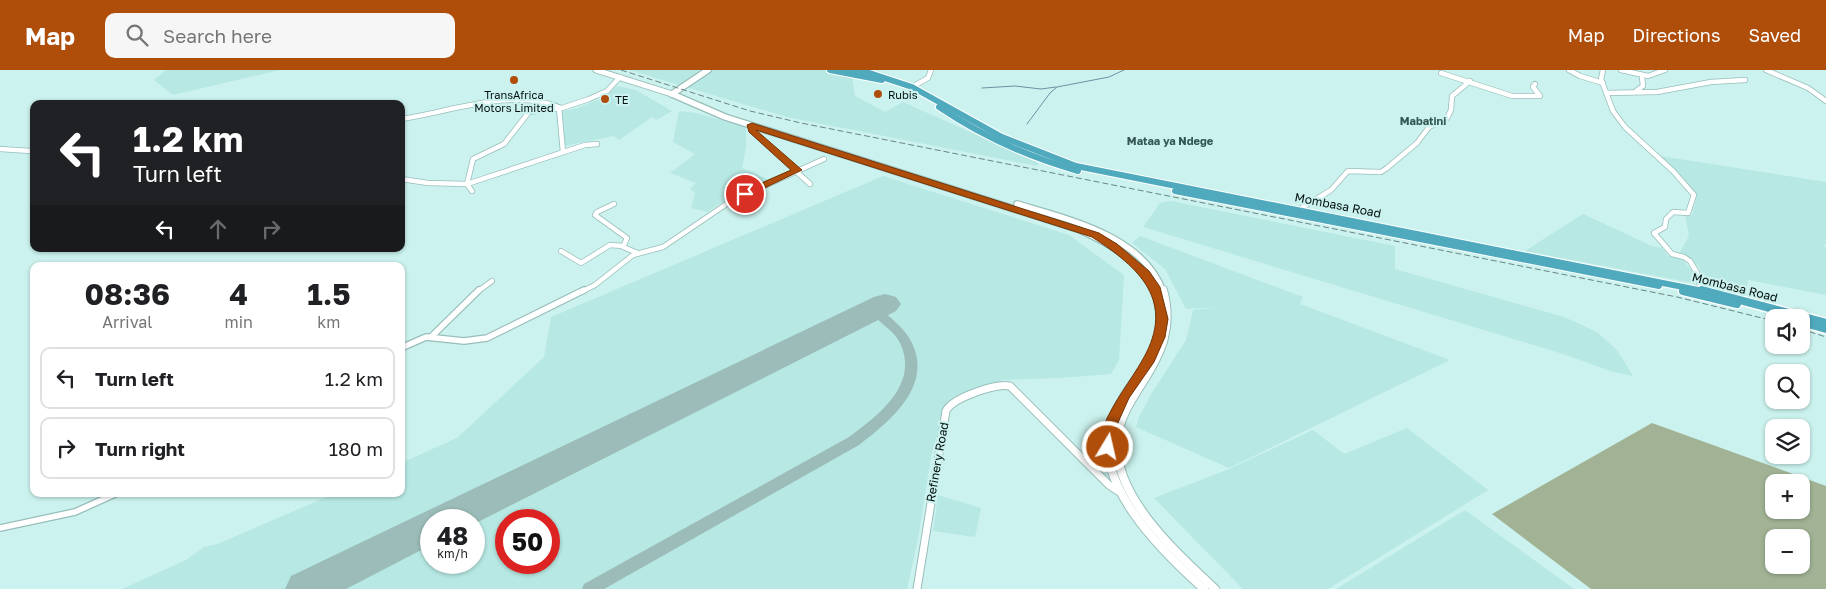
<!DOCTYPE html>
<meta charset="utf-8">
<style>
:root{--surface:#fff;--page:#f6f6f6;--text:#202124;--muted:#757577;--line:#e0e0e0;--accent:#af4e0a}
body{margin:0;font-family:"Golos Text",sans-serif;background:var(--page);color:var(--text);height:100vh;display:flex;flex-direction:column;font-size:19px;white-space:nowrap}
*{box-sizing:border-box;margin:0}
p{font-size:16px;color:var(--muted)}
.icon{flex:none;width:28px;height:28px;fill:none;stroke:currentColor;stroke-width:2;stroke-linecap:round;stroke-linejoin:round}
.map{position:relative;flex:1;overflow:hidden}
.sheet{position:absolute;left:30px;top:192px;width:375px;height:235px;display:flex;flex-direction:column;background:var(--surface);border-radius:10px;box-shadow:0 1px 4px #0004}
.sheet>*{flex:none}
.top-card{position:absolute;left:30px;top:30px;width:375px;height:152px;border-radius:10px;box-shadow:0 1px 4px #0004;background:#202124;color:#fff;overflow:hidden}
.buttons{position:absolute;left:1765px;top:239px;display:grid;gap:10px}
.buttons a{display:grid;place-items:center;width:45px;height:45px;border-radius:10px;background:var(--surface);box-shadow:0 1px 4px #0004;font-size:25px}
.speed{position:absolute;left:420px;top:439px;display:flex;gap:10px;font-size:25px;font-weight:700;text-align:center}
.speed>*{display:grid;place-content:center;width:65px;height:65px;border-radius:50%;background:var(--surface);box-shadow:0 1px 4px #0004;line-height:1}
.speed small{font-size:12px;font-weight:400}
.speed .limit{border:8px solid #d22;background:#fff;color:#111}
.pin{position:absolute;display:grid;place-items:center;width:42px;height:42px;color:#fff;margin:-21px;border:2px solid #fff;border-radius:50%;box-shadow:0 1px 5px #0007}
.me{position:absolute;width:55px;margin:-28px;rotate:9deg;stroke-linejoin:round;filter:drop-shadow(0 0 4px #0008)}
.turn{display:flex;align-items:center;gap:18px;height:105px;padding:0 20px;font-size:22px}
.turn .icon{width:65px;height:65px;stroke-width:2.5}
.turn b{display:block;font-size:35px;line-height:42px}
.lanes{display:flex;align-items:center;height:48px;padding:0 20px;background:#0003;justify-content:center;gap:25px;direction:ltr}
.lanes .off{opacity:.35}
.eta{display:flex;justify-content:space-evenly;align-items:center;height:85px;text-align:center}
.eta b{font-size:30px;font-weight:700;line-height:35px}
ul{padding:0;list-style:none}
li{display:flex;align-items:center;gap:15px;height:62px;margin:0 10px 8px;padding:0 10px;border:2px solid var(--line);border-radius:10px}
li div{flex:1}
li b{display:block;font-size:19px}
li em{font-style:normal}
header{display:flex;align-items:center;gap:30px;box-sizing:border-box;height:70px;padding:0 25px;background:var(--accent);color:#fff}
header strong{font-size:24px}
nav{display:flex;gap:28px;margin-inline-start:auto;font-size:18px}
.search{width:350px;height:45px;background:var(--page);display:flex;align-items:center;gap:12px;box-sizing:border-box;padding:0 18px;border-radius:10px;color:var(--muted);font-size:19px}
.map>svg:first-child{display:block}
.built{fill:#b7e8e3;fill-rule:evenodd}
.forest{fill:#a1b394;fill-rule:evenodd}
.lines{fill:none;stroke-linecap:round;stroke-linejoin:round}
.stream{stroke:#738ea6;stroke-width:1}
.taxiway{fill:#9bbcb8;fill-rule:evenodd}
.runway{fill:#9bbcb8;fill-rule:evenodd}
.minor-far1-casing{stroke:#98beba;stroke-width:6}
.minor-casing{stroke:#98beba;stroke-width:8}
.tertiary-far1-casing{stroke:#98beba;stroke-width:7}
.tertiary-casing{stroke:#98beba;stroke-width:9}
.secondary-far1-casing{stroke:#98beba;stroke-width:8}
.secondary-casing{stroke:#98beba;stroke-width:10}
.trunk-far1-casing{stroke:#fff;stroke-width:8}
.trunk-casing{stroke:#fff;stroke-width:11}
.minor-far1{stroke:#fff;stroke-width:4.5}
.minor{stroke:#fff;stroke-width:5.5}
.tertiary-far1{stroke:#fff;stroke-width:5}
.tertiary{stroke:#fff;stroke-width:7}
.secondary-far1{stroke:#fff;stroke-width:5.5}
.secondary{stroke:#fff;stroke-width:8}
.trunk-far1{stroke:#50aabe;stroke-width:6}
.trunk{stroke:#50aabe;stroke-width:8}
.rail{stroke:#6b8583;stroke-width:1;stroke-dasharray:6 3;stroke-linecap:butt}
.route{fill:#af4e0a;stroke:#723306}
.poi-dot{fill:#af4e0a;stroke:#cbf2ee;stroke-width:2}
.labels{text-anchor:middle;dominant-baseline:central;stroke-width:4.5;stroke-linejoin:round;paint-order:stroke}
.far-poi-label{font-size:11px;fill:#03100f;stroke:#cbf2ee;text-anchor:start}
.far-neighbourhood-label{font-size:11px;font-weight:bold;fill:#345754;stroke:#cbf2ee}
.street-label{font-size:12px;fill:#03100f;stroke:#cbf2ee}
</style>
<header>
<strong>Map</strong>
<div class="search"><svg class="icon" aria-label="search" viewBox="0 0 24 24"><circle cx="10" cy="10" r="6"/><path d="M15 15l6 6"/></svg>Search here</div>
<nav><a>Map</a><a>Directions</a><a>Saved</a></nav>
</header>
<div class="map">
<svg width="1826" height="519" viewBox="0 0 1826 519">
<rect width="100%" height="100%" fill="#cbf2ee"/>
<!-- built -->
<g class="built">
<path d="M166,0H280L173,25L154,10Z"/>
<path d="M629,0H833L852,7L855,26L885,42L903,32L1039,93L1037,96L787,47Z"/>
<path d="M617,16L636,20L672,41L657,50L652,47L619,70L614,66L559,77L556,43L578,38L606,26Z"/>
<path d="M679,41L696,43L746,57V77L742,98L770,110L727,129L707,142L691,138L695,123L690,119L696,113L670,103L695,84L673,72Z"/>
<path d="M1660,86L1826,112V173L1824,176L1826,177V225L1748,210L1746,223L1702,210L1699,197L1680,182L1689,166L1685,145H1692L1697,126L1694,121Z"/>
<path d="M883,106L1069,165L1124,205L1119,290L1111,304L1060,308L1003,310L980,319L943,343L931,387L918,469L907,519H122L186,490L204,477L218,474L333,424H401V393L457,368L544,287L551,247ZM431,450H474V492H431ZM506,450H549V492H506Z"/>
<path d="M1171,131L1395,176V199L1564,247L1597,262L1617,280L1633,306L1613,302L1563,284L1143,157L1160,133Z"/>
<path d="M1583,144L1652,176L1662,178L1668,186L1681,188L1694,203L1693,213L1525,181Z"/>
<path d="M1140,166L1303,227L1300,234L1450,290L1229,398L1136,357L1139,347L1150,326L1186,270L1193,240L1220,237L1186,239L1165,199L1132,173Z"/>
<path d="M1407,358L1488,420L1328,519H1243L1154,428L1229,399L1313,360L1344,384Z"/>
<path d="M938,425L981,438L975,467L933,461Z"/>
<path d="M1465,440L1574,519H1336Z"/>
</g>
<!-- forest -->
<path class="forest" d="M1652,353L1826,416V519H1591L1492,444ZM1774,412H1801V440H1774ZM1774,468H1801V495H1774Z"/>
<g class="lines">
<!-- stream -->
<g class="stream">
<path d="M982,18L1015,16L1041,19L1056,17"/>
<path d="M1027,54L1050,23L1057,17L1109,7L1124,0"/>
</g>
<!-- taxiway -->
<path class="taxiway" d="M874,235L878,236C890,248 905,258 912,273C933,317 889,352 859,375L604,519H582L584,514L849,367C877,346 920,315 900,273C893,259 877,252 868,239Z"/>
<!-- runway -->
<path class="runway" d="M885,224L896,227L901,234L896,241L474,454V450H431V475L346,519H285L291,506L874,227Z"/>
<defs>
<g id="minor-far1">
<path d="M1569,0L1580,6L1603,13"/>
<path d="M1603,0L1601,9L1613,41L1625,57L1673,101L1694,125L1688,143L1673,142L1666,149L1665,157L1654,163L1672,184L1684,187L1690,191L1697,203L1701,220"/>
<path d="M1621,0L1648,6L1665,0"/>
<path d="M1766,0L1808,18L1826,31"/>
<path d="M1441,3L1512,26H1540L1533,17L1535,14"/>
<path d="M912,17L928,8L931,0"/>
<path d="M1636,21L1643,16L1642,7"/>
<path d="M1606,23L1657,22L1711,12L1745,10"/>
<path d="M559,38L563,82"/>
<path d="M401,49C450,42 514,17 561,38"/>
<path d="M752,55V61L810,114"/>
<path d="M0,79L31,81"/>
<path d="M401,109L428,113L467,114L585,75L597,74"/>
<path d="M472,121L467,114L473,89L504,74L529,42L562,38L589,29L607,21L620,7"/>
<path d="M614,134L597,142L595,145L627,168L623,177L638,183"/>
<path d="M1301,143L1300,139L1331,120L1348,101L1381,102L1387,98L1417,73L1429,57L1447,48L1451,40L1452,26L1470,11"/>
<path d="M561,181L581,193L610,175L623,176"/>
<path d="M477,222L492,211"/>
<path d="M581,222L595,215L633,185L663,177L731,131L824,89"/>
</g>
<g id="minor">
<path d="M431,267L479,220"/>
<path d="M401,278L426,267L464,271L487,268L584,220"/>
<path d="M0,458L75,442L115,424"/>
</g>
<path id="tertiary-far1" d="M596,0L672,24"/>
<path id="tertiary" d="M917,519L946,341C952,328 996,313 1010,316L1109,415L1121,423"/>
<g id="secondary-far1">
<path d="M672,24L725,47L1080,160C1111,174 1139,190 1155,222"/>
<path d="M672,24L708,0"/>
<path d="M1017,134C1067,149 1144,166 1163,222"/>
</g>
<g id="secondary">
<path d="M1155,220C1177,285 1131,299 1112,351C1089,412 1164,483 1204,519"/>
<path d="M1163,220C1173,257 1162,282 1142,313C1131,330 1118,350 1117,371C1114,428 1177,483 1215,519"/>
</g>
<g id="trunk-far1">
<path d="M830,0L882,10"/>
<path d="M849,0L865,4"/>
<path d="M860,0L912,17L1002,67L1076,96L1708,222"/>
<path d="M939,37C982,66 1028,87 1078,101"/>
<path d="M1175,121L1659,216"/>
<path d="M1683,221L1686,222"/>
</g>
<g id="trunk">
<path d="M1702,220L1826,253"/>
<path d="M1683,221L1737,234"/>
<path d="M1772,243L1787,248"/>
<path d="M1801,252L1826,259"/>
</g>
</defs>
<!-- minor-far1 casing -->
<use href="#minor-far1" class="minor-far1-casing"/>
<!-- minor casing -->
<use href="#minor" class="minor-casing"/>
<!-- tertiary-far1 casing -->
<use href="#tertiary-far1" class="tertiary-far1-casing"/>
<!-- tertiary casing -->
<use href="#tertiary" class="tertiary-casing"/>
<!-- secondary-far1 casing -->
<use href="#secondary-far1" class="secondary-far1-casing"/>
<!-- secondary casing -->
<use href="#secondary" class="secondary-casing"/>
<!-- trunk-far1 casing -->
<use href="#trunk-far1" class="trunk-far1-casing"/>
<!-- trunk casing -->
<use href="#trunk" class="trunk-casing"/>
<!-- minor-far1 -->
<use href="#minor-far1" class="minor-far1"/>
<!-- minor -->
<use href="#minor" class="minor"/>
<!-- tertiary-far1 -->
<use href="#tertiary-far1" class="tertiary-far1"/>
<!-- tertiary -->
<use href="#tertiary" class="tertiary"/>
<!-- secondary-far1 -->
<use href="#secondary-far1" class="secondary-far1"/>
<!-- secondary -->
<use href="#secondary" class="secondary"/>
<!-- trunk-far1 -->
<use href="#trunk-far1" class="trunk-far1"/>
<!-- trunk -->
<use href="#trunk" class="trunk"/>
<!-- rail -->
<g class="rail">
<path d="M621,0L750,41L801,53L1677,227L1774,251"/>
<path d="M1801,259L1826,267"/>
</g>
</g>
<!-- route -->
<path class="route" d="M752,53L1099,163L1117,174L1149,201L1160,217L1168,249L1165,267L1154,292L1129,328L1120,348L1115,360L1112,381H1103C1099,374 1102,362 1104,355C1114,331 1130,312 1143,289C1176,231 1140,198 1092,167L756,60L802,100L748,126H741V122L791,100L749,62L747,55Z"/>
<!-- markers -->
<g class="poi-dot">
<circle cx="514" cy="10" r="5"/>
<circle cx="878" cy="24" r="5"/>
<circle cx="605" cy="29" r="5"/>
</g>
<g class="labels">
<!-- far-poi labels -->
<g class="far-poi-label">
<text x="514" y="24" text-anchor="middle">TransAfrica<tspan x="514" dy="13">Motors Limited</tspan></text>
<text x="888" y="24">Rubis</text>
<text x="615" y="29">TE</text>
</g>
<!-- far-neighbourhood labels -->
<g class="far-neighbourhood-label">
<text x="1423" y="50">Mabatini</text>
<text x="1170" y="70">Mataa ya Ndege</text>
</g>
<!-- street labels -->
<g class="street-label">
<text transform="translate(1338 135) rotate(11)">Mombasa Road</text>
<text transform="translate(1735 217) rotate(14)">Mombasa Road</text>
<text transform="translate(937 392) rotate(-80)">Refinery Road</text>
</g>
</g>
</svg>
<div class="buttons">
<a><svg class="icon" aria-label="sound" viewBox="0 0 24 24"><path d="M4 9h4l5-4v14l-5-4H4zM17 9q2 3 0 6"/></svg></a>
<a><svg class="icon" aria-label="search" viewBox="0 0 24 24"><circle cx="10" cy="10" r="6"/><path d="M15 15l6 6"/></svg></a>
<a><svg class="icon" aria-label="layers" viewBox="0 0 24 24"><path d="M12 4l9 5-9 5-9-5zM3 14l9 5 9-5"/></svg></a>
<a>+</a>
<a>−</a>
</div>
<div class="speed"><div>48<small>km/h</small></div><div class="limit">50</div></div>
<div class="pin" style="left:745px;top:124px;background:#d93025"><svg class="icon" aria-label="arrive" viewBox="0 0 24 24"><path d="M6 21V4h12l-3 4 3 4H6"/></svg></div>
<svg class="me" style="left:1108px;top:377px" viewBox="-20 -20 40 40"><circle r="17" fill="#af4e0a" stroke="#fff" stroke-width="3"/><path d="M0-11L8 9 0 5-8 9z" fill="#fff"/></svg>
<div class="top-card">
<div class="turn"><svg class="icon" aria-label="left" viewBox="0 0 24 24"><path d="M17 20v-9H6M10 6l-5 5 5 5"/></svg><div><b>1.2 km</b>Turn left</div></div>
<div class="lanes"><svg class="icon" aria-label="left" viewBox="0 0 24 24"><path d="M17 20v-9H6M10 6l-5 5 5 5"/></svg><svg class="icon off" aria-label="ahead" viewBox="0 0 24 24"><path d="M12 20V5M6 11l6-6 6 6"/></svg><svg class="icon off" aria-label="right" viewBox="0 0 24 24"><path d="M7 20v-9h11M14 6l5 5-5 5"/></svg></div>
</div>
<section class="sheet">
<div class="eta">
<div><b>08:36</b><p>Arrival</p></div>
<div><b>4</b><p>min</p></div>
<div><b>1.5</b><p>km</p></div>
</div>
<ul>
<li><svg class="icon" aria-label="left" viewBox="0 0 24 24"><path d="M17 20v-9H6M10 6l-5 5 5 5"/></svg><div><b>Turn left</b></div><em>1.2 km</em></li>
<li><svg class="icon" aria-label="right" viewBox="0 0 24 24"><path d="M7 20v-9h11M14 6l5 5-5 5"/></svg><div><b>Turn right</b></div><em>180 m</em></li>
</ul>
</section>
</div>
